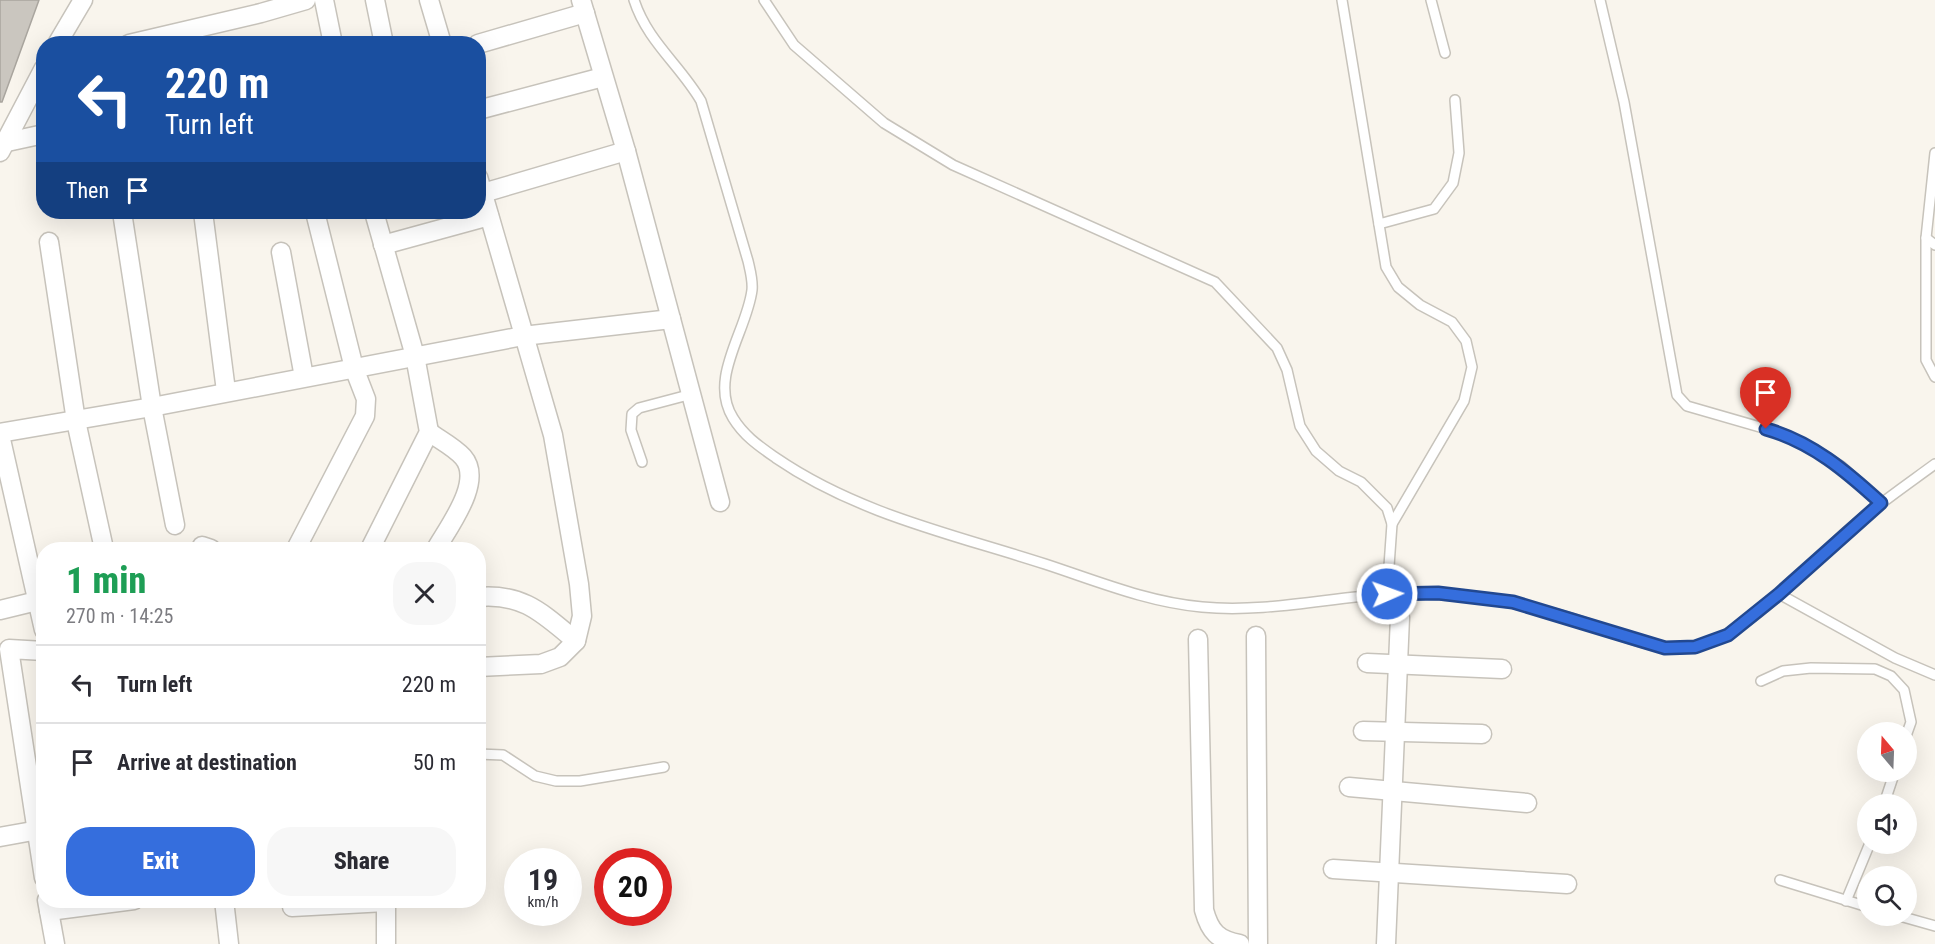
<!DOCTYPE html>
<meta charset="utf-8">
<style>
:root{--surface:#fff;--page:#f7f7f7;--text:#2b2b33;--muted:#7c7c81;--line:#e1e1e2;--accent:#356edd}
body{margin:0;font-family:"Roboto Condensed",sans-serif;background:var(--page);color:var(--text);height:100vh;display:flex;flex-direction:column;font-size:22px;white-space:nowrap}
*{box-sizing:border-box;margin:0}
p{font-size:20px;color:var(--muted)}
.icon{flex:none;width:33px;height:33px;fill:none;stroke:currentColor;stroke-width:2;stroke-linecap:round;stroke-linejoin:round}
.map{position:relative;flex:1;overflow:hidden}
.panel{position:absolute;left:36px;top:542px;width:450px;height:366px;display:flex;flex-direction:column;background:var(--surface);border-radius:24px;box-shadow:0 6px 24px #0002}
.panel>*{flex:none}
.guide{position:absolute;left:36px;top:36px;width:450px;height:183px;border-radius:24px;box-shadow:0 6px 24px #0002;background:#1a4fa0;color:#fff;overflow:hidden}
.needle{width:39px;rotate:341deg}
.fabs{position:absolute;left:1857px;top:722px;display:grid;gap:12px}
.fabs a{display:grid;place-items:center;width:60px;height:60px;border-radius:50%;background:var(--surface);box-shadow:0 6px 24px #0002;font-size:30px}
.speed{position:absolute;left:504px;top:848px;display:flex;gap:12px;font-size:30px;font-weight:700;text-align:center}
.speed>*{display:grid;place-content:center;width:78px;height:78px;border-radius:50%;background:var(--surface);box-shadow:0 6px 24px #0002;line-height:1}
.speed small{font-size:15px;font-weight:400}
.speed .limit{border:9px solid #d22;background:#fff;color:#111}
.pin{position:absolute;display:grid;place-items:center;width:51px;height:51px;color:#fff;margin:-62px -26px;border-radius:50% 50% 50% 0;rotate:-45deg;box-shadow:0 0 6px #0007}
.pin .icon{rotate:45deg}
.me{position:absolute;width:66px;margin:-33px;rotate:88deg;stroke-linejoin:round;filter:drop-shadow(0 0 4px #0008)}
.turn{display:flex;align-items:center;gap:21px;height:126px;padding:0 30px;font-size:27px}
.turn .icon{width:78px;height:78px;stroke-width:2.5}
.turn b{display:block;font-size:42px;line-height:51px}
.then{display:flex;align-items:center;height:57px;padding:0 30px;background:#0003;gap:12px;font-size:22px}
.round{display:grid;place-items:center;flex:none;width:63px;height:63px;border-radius:24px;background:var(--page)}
.summary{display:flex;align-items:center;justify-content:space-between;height:102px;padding:0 30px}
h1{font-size:36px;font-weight:800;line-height:45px;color:#1e9e55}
.cta{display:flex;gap:12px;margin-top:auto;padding:12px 30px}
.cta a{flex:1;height:69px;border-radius:24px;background:var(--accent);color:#fff;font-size:24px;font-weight:800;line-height:69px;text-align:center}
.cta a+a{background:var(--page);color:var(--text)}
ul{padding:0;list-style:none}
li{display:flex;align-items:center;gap:18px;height:78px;padding:0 30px;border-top:2px solid var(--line)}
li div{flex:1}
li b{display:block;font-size:22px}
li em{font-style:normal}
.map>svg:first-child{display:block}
.building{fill:#cac6bf;stroke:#a9a59e;stroke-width:1.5}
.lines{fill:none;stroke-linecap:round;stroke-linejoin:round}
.service-casing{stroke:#c7c3bb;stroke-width:12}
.minor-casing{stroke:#c7c3bb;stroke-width:21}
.service{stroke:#fff;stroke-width:9}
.minor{stroke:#fff;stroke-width:18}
.route-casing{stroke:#224890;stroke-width:15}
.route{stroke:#356edd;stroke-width:10}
</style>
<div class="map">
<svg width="1935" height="944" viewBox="0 0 1935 944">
<rect width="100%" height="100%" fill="#f9f5ed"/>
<!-- building -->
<path class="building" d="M0,0H39L2,102H0Z"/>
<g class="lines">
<defs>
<g id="service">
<path d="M634,0C647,41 680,65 701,101L748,261C750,270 753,280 752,290C747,331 708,378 733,418C744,436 759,446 776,458C858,514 952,534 1045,564C1097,581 1147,602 1202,607C1264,613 1326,598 1388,594C1421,592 1452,595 1484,599C1514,602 1543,610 1571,618C1609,629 1653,654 1693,647C1745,638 1807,567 1846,532C1874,507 1905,486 1935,464"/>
<path d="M764,0L794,45L884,123L953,165L1215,282L1277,348L1287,370L1300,426L1316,451L1339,471L1361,482L1387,508L1392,524L1387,594"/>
<path d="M1342,0L1386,267L1398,287L1420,305L1452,322L1466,341L1472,367L1464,401L1392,524"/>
<path d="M1431,0L1445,53"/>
<path d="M1600,0L1624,102L1677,395L1687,406L1784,434L1841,466L1881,503"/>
<path d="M1935,153L1926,238V360L1935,377"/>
<path d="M1379,224L1434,209L1453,183L1459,153L1455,100"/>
<path d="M1926,238L1935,245"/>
<path d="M642,462L631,430L632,414L639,408L692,394"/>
<path d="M1779,594L1895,658L1935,675"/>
<path d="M1761,681L1783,671L1811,668L1875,669L1891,676L1904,690L1911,722L1906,736"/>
<path d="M478,754L503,755L535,776L556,781H580L664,767"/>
<path d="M1884,804L1895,771"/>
<path d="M1780,880L1868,907"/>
<path d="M1846,901L1870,843"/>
<path d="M1896,915L1935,926"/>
</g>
<g id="minor">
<path d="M324,0L333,44"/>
<path d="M375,0L384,44"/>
<path d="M429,0L442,44"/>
<path d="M581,0L626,151L720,502"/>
<path d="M57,44L83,0"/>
<path d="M129,44L261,13L306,0"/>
<path d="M478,44L585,13"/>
<path d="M478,110L603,77"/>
<path d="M7,142L44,134"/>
<path d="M0,152L44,68"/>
<path d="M478,177L553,435L579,584L582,616L576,641L560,657L541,664L478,667"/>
<path d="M483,193L626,151"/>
<path d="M122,212L152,407L175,525"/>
<path d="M203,212L226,391"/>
<path d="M49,242L76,421L104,549"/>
<path d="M383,245L489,216"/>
<path d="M281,252L304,377"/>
<path d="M429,432C440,440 454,447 463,457C484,481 449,526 436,549"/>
<path d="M0,433L152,407L523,336L671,319"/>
<path d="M0,435L44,630"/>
<path d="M202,549V546L211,549"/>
<path d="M296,549L365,416L366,399L354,368L315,212"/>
<path d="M370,549L429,432L415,356L374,212"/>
<path d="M478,597C524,593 543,614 576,641"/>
<path d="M0,610L37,601"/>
<path d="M1256,636L1258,944"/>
<path d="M1198,639L1204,910C1210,932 1218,940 1240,944"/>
<path d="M44,651L9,649L44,878"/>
<path d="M1367,663L1502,669"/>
<path d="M1363,731L1482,734"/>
<path d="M1349,787L1527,803"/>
<path d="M0,837L44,829"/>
<path d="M1333,869L1567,884"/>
<path d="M47,900L55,944"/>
<path d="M224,900L229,944"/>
<path d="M292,907L386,902"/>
<path d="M49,911L134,900"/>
<path d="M386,944V900"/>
<path d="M1386,944L1400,617"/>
</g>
</defs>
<!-- service casing -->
<use href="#service" class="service-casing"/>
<!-- minor casing -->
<use href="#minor" class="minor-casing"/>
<!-- service -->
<use href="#service" class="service"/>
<!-- minor -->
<use href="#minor" class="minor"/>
</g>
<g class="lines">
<defs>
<path id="route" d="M1387,594L1438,593L1513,602L1665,648L1695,647L1728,635L1779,594L1881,503C1846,471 1812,442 1766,429"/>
</defs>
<!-- route casing -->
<use href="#route" class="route-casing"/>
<!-- route -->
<use href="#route" class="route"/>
</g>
</svg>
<div class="fabs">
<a><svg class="needle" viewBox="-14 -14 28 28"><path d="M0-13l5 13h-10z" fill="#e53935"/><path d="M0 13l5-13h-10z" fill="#7c7c81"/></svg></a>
<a><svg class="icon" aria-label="sound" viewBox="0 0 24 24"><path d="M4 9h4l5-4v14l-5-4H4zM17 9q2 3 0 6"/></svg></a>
<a><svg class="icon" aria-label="search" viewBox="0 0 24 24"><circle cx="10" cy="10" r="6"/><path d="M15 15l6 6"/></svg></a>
</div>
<div class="speed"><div>19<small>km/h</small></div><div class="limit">20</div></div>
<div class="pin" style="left:1766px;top:429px;background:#d93025"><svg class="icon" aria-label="arrive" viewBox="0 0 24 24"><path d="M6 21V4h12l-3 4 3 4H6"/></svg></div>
<svg class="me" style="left:1387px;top:594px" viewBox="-20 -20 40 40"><circle r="17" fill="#356edd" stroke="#fff" stroke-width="3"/><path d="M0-11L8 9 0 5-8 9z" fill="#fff"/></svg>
<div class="guide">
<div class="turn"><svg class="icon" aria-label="left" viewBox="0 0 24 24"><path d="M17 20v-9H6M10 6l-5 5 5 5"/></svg><div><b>220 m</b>Turn left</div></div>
<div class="then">Then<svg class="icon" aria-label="arrive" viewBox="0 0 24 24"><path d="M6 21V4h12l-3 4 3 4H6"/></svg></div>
</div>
<section class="panel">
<div class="summary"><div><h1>1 min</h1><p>270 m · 14:25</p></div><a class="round"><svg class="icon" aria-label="close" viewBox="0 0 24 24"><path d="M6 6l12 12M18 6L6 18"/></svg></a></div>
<ul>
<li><svg class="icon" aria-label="left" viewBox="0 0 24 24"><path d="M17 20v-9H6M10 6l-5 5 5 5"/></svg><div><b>Turn left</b></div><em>220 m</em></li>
<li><svg class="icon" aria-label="arrive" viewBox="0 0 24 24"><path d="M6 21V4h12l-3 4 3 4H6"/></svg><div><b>Arrive at destination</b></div><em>50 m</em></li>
</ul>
<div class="cta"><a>Exit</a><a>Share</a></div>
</section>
</div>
